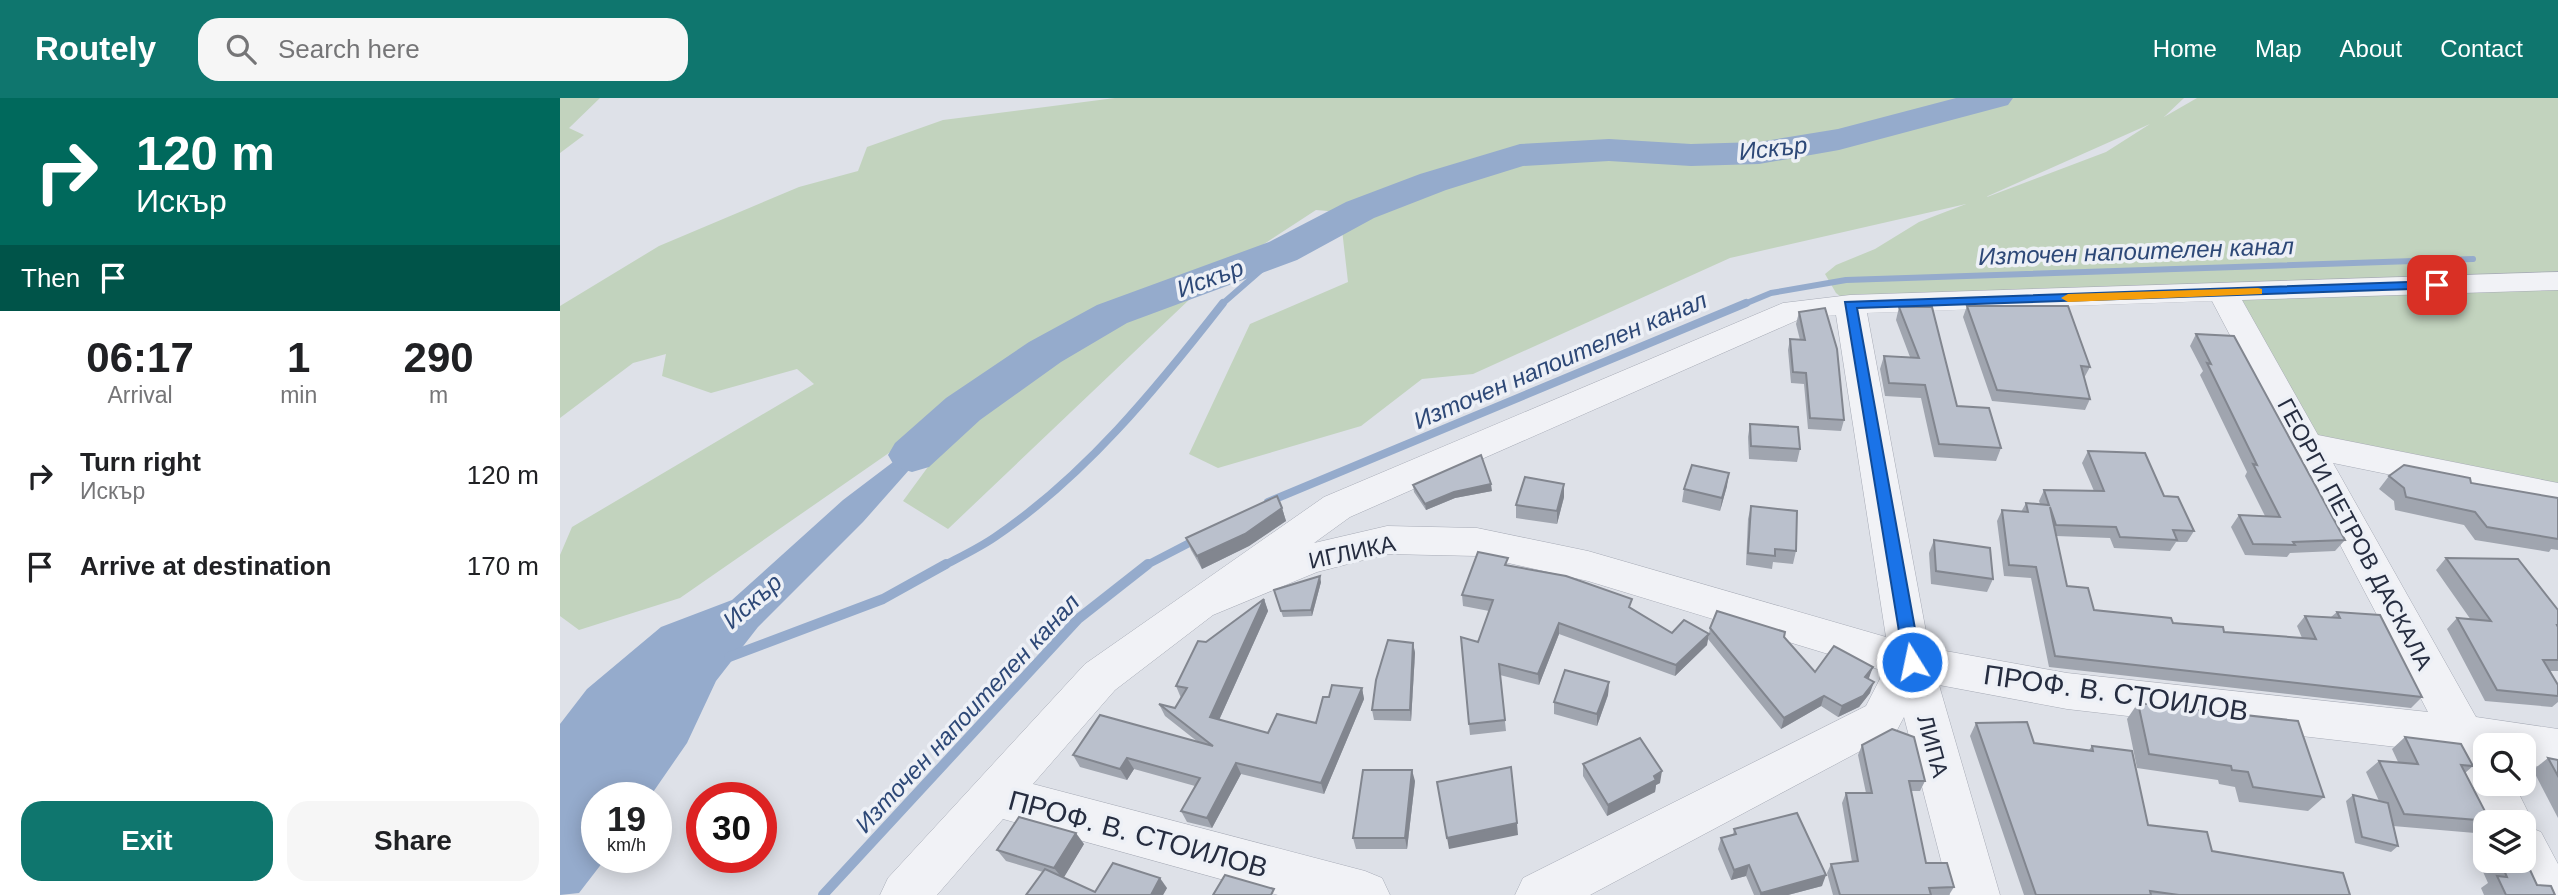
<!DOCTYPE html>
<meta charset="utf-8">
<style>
:root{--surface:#fff;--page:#f6f6f6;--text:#202124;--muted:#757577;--accent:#0f766e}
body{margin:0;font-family:Arial,sans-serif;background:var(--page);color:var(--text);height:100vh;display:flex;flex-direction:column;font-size:26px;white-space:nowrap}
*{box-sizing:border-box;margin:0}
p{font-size:23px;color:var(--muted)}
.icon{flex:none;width:38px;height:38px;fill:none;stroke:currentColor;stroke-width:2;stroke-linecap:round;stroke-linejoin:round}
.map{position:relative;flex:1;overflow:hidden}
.panel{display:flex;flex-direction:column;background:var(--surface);width:560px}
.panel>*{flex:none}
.guide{background:#00695c;color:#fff;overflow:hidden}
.controls{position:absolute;left:1913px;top:635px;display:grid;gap:14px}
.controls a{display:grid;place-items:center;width:63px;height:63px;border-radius:14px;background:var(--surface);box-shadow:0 4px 18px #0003;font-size:35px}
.speed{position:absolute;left:21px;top:684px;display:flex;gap:14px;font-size:35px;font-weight:700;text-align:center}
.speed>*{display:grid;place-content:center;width:91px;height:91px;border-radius:50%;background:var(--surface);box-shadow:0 4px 18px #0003;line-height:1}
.speed small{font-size:18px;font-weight:400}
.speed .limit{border:10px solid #d22;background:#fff;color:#111}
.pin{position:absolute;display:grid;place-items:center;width:60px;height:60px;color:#fff;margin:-30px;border-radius:14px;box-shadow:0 4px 10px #0006}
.me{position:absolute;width:77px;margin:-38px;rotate:350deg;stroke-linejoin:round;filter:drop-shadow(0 0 5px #0008)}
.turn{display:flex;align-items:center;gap:24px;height:147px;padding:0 21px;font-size:32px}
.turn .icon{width:91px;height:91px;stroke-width:2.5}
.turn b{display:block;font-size:49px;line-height:60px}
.then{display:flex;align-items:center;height:66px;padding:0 21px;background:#0003;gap:14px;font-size:26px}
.eta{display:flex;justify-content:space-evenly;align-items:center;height:119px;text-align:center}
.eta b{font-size:42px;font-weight:700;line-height:49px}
.cta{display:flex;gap:14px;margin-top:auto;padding:14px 21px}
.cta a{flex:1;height:80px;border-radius:21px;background:var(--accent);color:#fff;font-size:28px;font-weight:700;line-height:80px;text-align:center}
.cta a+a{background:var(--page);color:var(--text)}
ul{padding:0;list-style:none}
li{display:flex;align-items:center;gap:21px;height:91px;padding:0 21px}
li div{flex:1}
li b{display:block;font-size:26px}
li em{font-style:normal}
header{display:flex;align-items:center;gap:42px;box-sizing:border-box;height:98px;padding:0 35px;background:var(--accent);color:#fff}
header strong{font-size:33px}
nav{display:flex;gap:38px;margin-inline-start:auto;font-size:24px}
.search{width:490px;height:63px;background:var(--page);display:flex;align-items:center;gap:18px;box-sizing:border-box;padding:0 24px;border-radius:21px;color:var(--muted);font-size:26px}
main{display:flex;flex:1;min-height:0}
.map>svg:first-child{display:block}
.green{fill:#c2d3be;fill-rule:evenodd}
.water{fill:#95abcc}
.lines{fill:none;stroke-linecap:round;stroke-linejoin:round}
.stream-far2{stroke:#95abcc;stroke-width:6}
.stream-far1{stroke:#95abcc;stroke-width:8}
.stream{stroke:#95abcc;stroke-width:10}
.river{fill:#95abcc;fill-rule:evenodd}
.minor-casing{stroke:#a7abb6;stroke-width:1}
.minor{fill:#f1f2f6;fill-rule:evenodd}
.wall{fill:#a0a5af}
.shaded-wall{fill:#82868f}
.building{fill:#bac0cc;stroke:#82868f;stroke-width:2}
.route{fill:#1a73e8;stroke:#114b97;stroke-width:2}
.slow{fill:#f59e0b}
.labels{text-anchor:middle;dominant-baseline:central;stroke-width:7;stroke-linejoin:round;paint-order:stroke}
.street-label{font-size:23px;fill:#262d40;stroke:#edf0f6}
.water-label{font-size:24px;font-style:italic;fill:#2d4877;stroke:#edf0f6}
.near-street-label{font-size:28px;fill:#262d40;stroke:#edf0f6}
</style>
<header>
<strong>Routely</strong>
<div class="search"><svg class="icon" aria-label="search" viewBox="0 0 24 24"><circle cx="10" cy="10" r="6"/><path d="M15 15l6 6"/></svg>Search here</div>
<nav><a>Home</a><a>Map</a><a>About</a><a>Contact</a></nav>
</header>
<main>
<section class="panel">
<div class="guide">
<div class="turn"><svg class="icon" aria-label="right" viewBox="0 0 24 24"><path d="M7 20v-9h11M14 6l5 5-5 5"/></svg><div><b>120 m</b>Искър</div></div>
<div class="then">Then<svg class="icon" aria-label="arrive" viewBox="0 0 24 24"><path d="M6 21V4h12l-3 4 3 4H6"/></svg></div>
</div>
<div class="eta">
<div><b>06:17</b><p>Arrival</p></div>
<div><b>1</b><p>min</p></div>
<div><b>290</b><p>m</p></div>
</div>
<ul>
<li><svg class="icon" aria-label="right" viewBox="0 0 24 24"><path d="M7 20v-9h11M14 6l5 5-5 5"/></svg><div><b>Turn right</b><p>Искър</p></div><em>120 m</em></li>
<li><svg class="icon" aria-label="arrive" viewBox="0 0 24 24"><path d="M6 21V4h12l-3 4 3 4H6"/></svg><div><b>Arrive at destination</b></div><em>170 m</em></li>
</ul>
<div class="cta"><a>Exit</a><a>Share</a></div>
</section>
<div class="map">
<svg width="1998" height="797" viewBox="0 0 1998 797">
<rect width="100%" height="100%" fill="#dee1e8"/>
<!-- green -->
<g class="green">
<path d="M0,0H40L9,30L24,37L0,55Z"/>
<path d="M555,0H1624L1604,19L1637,0H1998V398L1747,347L1663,195L1290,206L1276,195L1265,176L1276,167L1315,151L1359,124L1406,106L1170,160L913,276L862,281L801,328L658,370L629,356L690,226L788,184L780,114L756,112L652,180L388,431L343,403L403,321L385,316L120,500L19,532L0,518V457L12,429L254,286L237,271L151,295L102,278L106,256L73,265L0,320V208L99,148L239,89L298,73L307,49L383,22ZM1590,26L1546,54L1427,99L1428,98Z"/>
</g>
<!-- water -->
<path class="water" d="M403,311L303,424L198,529L156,583L127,645L89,700H37V760H46L19,795L0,797V626L27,591L101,529L172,502L283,402Z"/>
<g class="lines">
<!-- stream-far2 -->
<g class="stream-far2">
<path d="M661,207L723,153"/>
<path d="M1182,207L1211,195L1286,182L1913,161"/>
</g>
<!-- stream-far1 -->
<g class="stream-far1">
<path d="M708,404L1186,205"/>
<path d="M383,468C400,459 419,450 435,439C525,378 596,291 663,205"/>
<path d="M585,468L637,441"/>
</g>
<!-- stream -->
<g class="stream">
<path d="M169,559L323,501L386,466"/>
<path d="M263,797L518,521L588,466"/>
</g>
<!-- river -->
<path class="river" d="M1396,0H1453L1448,7L1279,52L1199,66L1131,68L1049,63L963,68L886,92L814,120L737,162L567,225L501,264L420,322L369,369L352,374L335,369L328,357L335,345L386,300L469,244L537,207L709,144L786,104L860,76L960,46L1049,41L1131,46L1199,44L1278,31Z"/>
<defs>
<path id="minor" d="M1998,174V192L1682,202L1758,337L1998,385V411L1773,365L1916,619L1998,631V671L1964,666V648H1925V686H1954L1973,724L1971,730L1981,734L1998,766V797H1962L1946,763H1964V724H1925L1889,655L1507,611L1379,587L1440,797H1390L1344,619L1336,634L1030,797H955L963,780L1306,608L1324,573L1028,483L917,458L827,456L757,474L653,517L555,592L473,686L805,773L822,780L830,797H718L443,721L377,797H320L328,780L525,566L764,399L1223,205L1290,197ZM1652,203L1868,614L1507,575L1369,550L1307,215ZM1276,217L1326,539L1028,453L917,430L827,428L754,445L790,419L1240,221Z"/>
</defs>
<!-- minor casing -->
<use href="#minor" class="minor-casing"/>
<!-- minor -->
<use href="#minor" class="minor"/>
</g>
<!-- wall -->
<g class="wall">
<path d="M1407,208L1530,269L1524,280L1530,301L1525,312L1432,303L1403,219Z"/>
<path d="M1339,209L1397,308L1441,350L1436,363L1374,359L1361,300L1325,298L1320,271L1324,258L1350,259L1336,222Z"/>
<path d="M1239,214L1284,322L1281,333L1248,331L1244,286L1231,285L1228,252L1230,241L1240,242L1236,226Z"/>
<path d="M1636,236L1785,442L1775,453L1730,455L1727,459L1685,457L1671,429L1679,417L1705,418L1685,378L1687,374L1640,277L1643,273L1630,248Z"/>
<path d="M1190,326L1240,351L1237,364L1189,361L1188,339Z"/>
<path d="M1528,353L1604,398L1634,433L1627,444H1616L1610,453L1554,450L1550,440L1496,438L1507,488L1534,512L1664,534L1742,540L1737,528L1745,518L1771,519L1777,514L1862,599L1851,610L1489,569L1471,480L1444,478L1437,423L1442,412L1461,414L1466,405L1480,406L1479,403L1484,392L1534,393L1522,365Z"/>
<path d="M1829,378L1911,385L1998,400V452L1991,451L1989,454L1915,442L1904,427L1835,412L1834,403L1819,391Z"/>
<path d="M853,387L932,393L895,400L866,412L854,394Z"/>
<path d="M1167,388L1160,413L1122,404L1124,391Z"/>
<path d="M1004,399L997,426L956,420V407Z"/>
<path d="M1191,408L1236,453L1233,466L1213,464L1212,471L1186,467L1188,421Z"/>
<path d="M722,410L726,423L689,448L642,471L631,452L626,440Z"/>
<path d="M1374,442L1433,481L1427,494L1371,486L1369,455Z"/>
<path d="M1886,460L1998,512V573H1990L1998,587V604L1992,609L1925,603L1887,531L1897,520L1911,522L1876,472Z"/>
<path d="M948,468L1072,511L1112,535L1147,547L1115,578L999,536L979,587L940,577L946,633L910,637L901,539L918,544L929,513L903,508L902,497Z"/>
<path d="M761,484L752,518L723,519L714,492Z"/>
<path d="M704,501L708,513L659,622L708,635L756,625L769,599L802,590L804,601L764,696L681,676L652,730L627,724L621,713L635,688L574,671L567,682L520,669L513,657L638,644L605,618L599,606L615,610L621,600L616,588L646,544Z"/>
<path d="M1150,530L1224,540L1255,574L1309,580L1310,595L1299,609L1278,619L1261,608L1221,631L1148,541Z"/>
<path d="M853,545L855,555L851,623L814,622L812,612Z"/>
<path d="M1049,584L1048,597L1037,628L994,616V604Z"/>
<path d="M1578,605L1764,699L1748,713L1679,704L1675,689L1659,686L1658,682L1577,670L1567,621Z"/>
<path d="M1416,625L1474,645L1529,652L1532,648L1588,727L1652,753L1790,797H1464L1410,638Z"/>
<path d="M1845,639L1913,668L1905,675L1930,723L1925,724V727L1915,735L1833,728L1838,748L1831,754L1795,745L1786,703L1793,697L1819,703L1806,674L1819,663L1838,664L1832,651Z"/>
<path d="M1302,647L1365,683L1360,693H1351L1366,765L1394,789L1389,797H1273L1267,775L1271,766L1292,764L1282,705L1286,695H1306L1298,657Z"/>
<path d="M1988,660L1998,662V720L1973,672Z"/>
<path d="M1023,666L1100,685L1096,687L1095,694L1047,718L1023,678Z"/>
<path d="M855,683L847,751H796L793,740Z"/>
<path d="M1174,731L1262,788L1228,797H1194L1186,778L1171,782L1158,751L1161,740L1173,737Z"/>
<path d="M524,746L503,780L535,794L607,790L603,797H466L483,774L446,763L437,752Z"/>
<path d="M1925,763H1964L1977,787L1995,797H1924L1921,790L1928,785L1920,767Z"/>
</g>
<!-- shaded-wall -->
<g class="shaded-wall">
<path d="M1169,375L1167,388L1160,413L1162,400Z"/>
<path d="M931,386L932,393L895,400L866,412L865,406L894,394Z"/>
<path d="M1004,386V399L997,426V413Z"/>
<path d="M722,410L726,423L689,448L642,471L637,458Z"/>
<path d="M760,478L761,484L752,518L751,512Z"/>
<path d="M704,501L708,513L655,631L650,619Z"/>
<path d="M999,525V536L979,587L978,576Z"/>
<path d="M1149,536L1147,547L1115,578L1116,567Z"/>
<path d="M853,545L855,555L851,623L850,612Z"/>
<path d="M1313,569L1309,580L1301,590L1305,579Z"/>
<path d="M1049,584L1048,597L1037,628V616Z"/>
<path d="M1314,584L1310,595L1299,609L1278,619L1282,608Z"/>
<path d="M802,590L804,601L764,696L761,685Z"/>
<path d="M1264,598L1261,608L1221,631L1224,620Z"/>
<path d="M567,660L574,671L567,682L560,671Z"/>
<path d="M676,665L681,676L652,730L647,720Z"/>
<path d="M852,672L855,683L847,751L845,740Z"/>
<path d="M1102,673L1100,685L1096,687L1095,694L1047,718L1048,707Z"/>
<path d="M957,725L958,737L889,751L887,740Z"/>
<path d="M516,735L524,746L503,781L494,770Z"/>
<path d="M1189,767L1186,778L1171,782L1174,772Z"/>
<path d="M1266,777L1262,788L1228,797H1200L1201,795Z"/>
<path d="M600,780L607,790L603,797H591Z"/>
</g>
<!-- building -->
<g class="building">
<path d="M1407,208H1508L1530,269L1521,268L1530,301L1437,292Z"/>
<path d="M1339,209H1372L1397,308L1429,310L1441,350L1379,346L1365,287L1329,285L1324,258L1359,260Z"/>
<path d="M1265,210L1277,251L1284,322L1250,320L1246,275L1233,274L1230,241L1245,242L1239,214Z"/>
<path d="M1636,236L1674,238L1785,442L1733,444L1735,447L1693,446L1679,417L1720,419L1693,366L1697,367L1647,265L1651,266Z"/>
<path d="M1190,326L1238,329L1240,351L1191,348Z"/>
<path d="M1528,353L1585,355L1604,398L1618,399L1634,433L1613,432L1617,442L1560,439L1556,429L1496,427L1490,409L1507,488L1528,490L1534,512L1611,520L1613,525L1663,529L1664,534L1756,541L1745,518L1780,520L1777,514L1820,517L1862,599L1495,558L1476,469L1449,467L1442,412L1468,414L1466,405L1489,407L1484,392L1544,393Z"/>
<path d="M921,357L931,386L894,394L865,406L853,387Z"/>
<path d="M1132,367L1169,375L1162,400L1124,391Z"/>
<path d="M1844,367L1910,380L1911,385L1998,400V441L1927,429L1915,414L1846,399L1844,390L1829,378Z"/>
<path d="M965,379L1004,386L997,413L956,407Z"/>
<path d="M717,398L722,410L685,436L637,458L626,440Z"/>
<path d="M1191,408L1237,413L1236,453L1215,451V458L1188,455Z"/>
<path d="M1374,442L1430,450L1433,481L1376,473Z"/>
<path d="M918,454L948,460L945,467L1006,478L1072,501L1069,509L1112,535L1124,522L1149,536L1116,567L999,525L978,576L939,566L945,622L909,626L901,539L918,544L933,502L902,497Z"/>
<path d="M1886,460L1958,461L1998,512V527H1997L1998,529V562H1983L1998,587V598L1937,592L1897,520L1931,523Z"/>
<path d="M760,478L751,512L721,513L714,492Z"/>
<path d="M704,501L650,619L708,635L717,616L756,625L763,599H769L772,587L802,590L761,685L676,665L647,720L621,713L640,680L567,660L560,671L513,657L540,617L653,648L599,606L615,610L627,590L616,588L638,543L646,544Z"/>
<path d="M1157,513L1225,534L1224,539L1255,574L1274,548L1313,569L1305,579L1314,584L1303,598L1282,608L1264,598L1224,620L1150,530Z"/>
<path d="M828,542L853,545L850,612H812L816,582Z"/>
<path d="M1005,572L1049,584L1037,616L994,604Z"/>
<path d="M1578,605L1738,623L1764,699L1693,689L1688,674L1672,672L1671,668L1589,656Z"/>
<path d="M1467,624L1474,645L1533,653L1532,648L1572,653L1588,727L1647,734L1652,753L1783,775L1790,797H1619L1590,793L1591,797H1476L1416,625Z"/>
<path d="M1332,631L1354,639L1365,683H1349L1366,765H1387L1394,789L1369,790L1371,797H1280L1271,766L1298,763L1286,695H1312L1302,647Z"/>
<path d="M1845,639L1901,646L1913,668L1901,667L1930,723L1844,716L1819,663L1858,666Z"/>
<path d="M1080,640L1102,673L1094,678L1096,682L1048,707L1023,666Z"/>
<path d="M1988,660L1998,662V678Z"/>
<path d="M951,669L957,725L887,740L877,684Z"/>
<path d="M803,672H852L845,740H793Z"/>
<path d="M1793,697L1828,705L1838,748L1802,739Z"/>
<path d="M1237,715L1266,777L1201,795L1189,767L1174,772L1161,740L1176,736L1174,731Z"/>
<path d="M459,719L516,735L494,770L437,752Z"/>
<path d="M1964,759L1977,787L1991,788L1995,797H1946L1937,778L1947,779L1940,763H1964Z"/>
<path d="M553,765L600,780L591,797H466L485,771L535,794Z"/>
<path d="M665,777L714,791L711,797H653Z"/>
</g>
<!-- route -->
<path class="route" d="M1877,183L1883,187L1881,190L1297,210L1361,564L1352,572L1345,570L1285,204Z"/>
<!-- slow -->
<path class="slow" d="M1698,190L1702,191V196L1508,204L1501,200L1508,196Z"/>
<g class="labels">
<!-- street labels -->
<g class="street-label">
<text transform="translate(1795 436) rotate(62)">ГЕОРГИ ПЕТРОВ ДАСКАЛА</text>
<text transform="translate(792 454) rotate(-12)">ИГЛИКА</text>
<text transform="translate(1373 648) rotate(75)">ЛИПА</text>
</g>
<!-- water labels -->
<g class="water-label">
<text transform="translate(1213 50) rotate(-6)">Искър</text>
<text transform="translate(1576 153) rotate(-2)">Източен напоителен канал</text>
<text transform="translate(650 180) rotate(-20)">Искър</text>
<text transform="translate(1000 262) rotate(-23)">Източен напоителен канал</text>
<text transform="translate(192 503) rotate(-41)">Искър</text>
<text transform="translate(407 615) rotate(-47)">Източен напоителен канал</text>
</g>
<!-- near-street labels -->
<g class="near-street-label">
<text transform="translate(1556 595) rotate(8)">ПРОФ. В. СТОИЛОВ</text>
<text transform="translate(578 736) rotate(15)">ПРОФ. В. СТОИЛОВ</text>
</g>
</g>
</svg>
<div class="controls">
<a><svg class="icon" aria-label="search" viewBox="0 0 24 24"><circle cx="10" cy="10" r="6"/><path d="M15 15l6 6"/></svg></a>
<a><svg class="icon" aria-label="layers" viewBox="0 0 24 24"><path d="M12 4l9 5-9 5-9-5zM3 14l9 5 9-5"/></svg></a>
</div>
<div class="speed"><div>19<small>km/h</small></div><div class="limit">30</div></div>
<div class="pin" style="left:1877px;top:187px;background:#d93025"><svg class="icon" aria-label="arrive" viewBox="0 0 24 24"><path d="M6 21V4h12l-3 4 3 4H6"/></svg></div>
<svg class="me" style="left:1352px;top:564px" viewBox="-20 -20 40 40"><circle r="17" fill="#1a73e8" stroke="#fff" stroke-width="3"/><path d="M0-11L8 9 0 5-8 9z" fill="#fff"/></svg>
</div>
</main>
